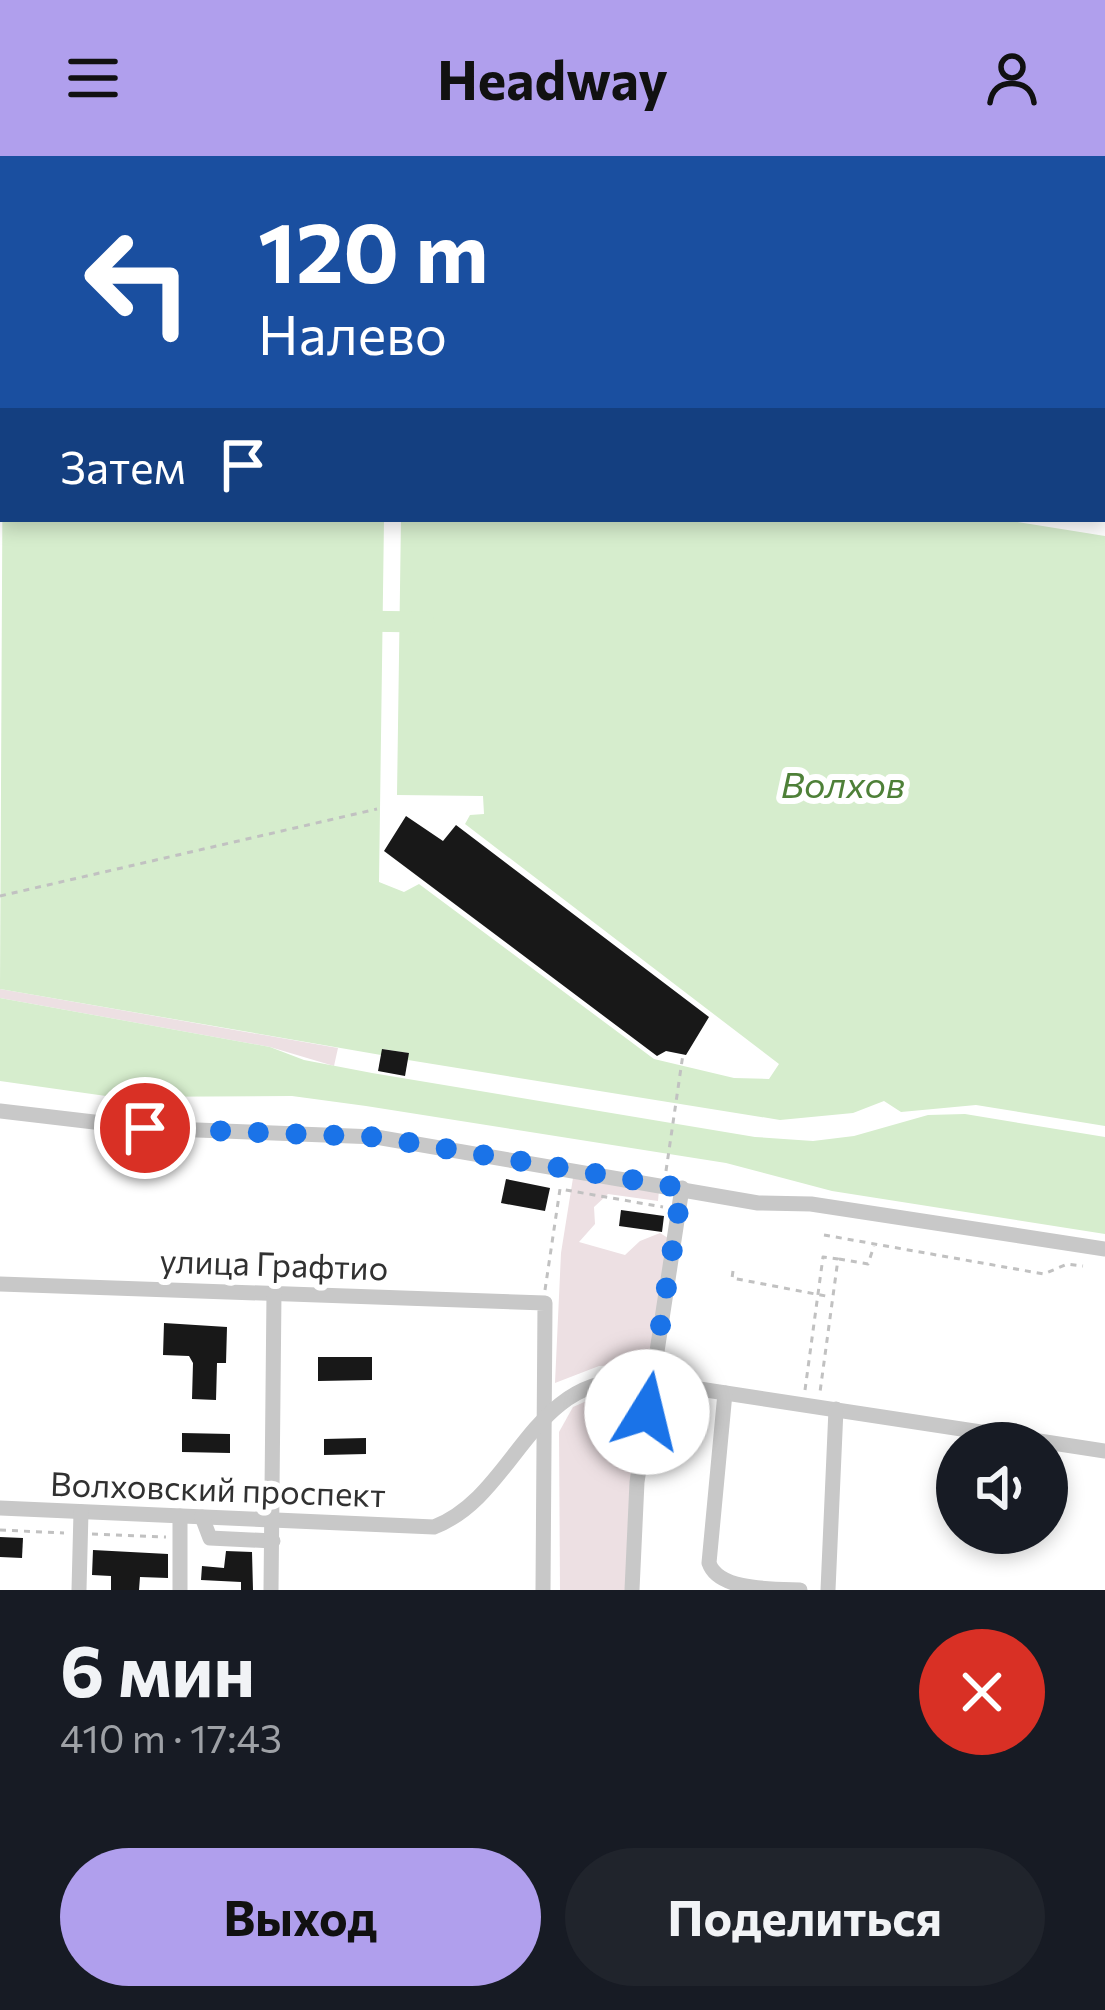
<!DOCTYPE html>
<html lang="ru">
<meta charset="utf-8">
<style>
:root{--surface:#171b24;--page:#20242c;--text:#f1f3f6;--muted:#9ea1a6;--accent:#b09fed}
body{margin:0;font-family:Commissioner,sans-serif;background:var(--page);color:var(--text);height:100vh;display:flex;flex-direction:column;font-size:45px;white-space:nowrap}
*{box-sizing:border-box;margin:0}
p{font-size:39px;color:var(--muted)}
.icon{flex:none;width:66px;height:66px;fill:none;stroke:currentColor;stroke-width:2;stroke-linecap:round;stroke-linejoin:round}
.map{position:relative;height:1434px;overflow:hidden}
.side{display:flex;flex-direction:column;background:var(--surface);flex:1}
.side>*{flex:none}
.banner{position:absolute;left:0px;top:0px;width:1107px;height:366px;box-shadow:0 6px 18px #0003;background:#1a4fa0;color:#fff;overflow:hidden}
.tools{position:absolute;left:936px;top:1266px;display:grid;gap:24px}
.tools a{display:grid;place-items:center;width:132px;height:132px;border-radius:50%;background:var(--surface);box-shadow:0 6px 18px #0003;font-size:60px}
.pin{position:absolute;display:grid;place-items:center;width:102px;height:102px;color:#fff;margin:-51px;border:6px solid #fff;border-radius:50%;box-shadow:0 3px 12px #0007}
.me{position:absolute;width:132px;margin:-66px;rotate:9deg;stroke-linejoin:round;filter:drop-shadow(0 0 9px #0008)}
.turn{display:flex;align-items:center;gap:42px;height:252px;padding:0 60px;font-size:54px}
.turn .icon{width:156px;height:156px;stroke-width:2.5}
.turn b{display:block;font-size:84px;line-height:102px}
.then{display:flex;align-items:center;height:114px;padding:0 60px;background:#0003;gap:24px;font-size:45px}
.round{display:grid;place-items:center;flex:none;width:126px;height:126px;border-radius:63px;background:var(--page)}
.head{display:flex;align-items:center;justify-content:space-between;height:204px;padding:0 60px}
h1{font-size:72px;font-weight:700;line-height:90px}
.primary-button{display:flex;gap:24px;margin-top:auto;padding:24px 60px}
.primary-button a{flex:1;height:138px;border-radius:72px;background:var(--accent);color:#111;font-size:48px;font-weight:700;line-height:138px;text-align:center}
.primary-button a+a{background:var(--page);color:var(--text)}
header{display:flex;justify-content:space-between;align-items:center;height:156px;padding:0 60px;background:var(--accent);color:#111;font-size:54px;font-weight:700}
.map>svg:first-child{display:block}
.green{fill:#ede0e3}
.water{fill:#d6edcd}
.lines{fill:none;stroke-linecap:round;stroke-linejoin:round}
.stream{stroke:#d6edcd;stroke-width:3}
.river{stroke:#d6edcd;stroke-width:21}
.building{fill:#181818}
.path{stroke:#c1c1c1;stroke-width:3;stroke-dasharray:6 6;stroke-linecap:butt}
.minor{stroke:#c8c8c8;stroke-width:15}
.major{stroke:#a9a9a9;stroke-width:21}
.minor-bridge{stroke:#c8c8c8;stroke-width:15}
.route{stroke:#1a73e8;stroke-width:21;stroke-dasharray:0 37.8}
.labels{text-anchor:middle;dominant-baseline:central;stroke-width:12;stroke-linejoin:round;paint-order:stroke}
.street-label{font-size:33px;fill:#313131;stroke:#fff}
.water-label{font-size:36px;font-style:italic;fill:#4e8038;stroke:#fff}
</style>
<header><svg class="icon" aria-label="menu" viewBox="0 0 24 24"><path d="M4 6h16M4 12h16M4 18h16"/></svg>Headway<svg class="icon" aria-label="person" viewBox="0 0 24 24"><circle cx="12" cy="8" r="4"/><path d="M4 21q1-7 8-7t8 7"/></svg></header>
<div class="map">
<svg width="1105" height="1434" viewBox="0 0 1105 1434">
<rect width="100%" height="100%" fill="#fff"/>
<!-- green -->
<g class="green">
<path d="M0,833L338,892L334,910L270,891L0,842Z"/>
<path d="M573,1022L659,1034L658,1045L608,1038L594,1051L595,1068L579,1086L625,1099L640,1085L660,1077L668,1082L652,1208L599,1210L555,1227L561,1097Z"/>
<path d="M609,1235L643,1236L630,1434H560L559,1276L573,1251Z"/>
</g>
<!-- water -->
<g class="water">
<path d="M3,230V363H384L379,726L404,736L419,728L654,903L734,922L769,923L779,908L465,668L470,659L484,658L483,640L397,639L401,363H998L1105,380V970L976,949L901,956L884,945L853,957L780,964L408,904V897L383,893L381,899L0,833Z"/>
<path d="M0,842L270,891L304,904L372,917L755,981L813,985L854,980L928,959L965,958L1105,981V1078L832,1035L726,1007L366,950L292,940L113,941L0,925Z"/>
</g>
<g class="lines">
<!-- stream -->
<path class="stream" d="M947,3L950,0"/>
<!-- river -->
<path class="river" d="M354,465L424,466"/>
</g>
<!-- building -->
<g class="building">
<path d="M406,660L443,685L456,669L709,861L686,899L666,895L657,900L384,695Z"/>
<path d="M382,893L409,897L405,920L378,915Z"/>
<path d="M506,1023L550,1032L545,1055L501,1047Z"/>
<path d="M621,1054L664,1060L662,1076L619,1070Z"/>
<path d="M164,1167L227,1171L226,1207H217L216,1244L192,1243L193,1207L189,1200L163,1199Z"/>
<path d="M318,1201H372V1224L318,1225Z"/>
<path d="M182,1277L230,1278V1297L182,1296Z"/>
<path d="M366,1282V1298L324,1299V1283Z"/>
<path d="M0,1381L23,1382L22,1402L0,1401Z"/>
<path d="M93,1394L168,1398V1422L140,1421L139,1434H111V1420L92,1419Z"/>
<path d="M226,1395L252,1396L253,1434H241V1426L201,1424L202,1410L224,1412Z"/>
</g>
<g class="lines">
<!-- path -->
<g class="path">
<path d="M0,740L377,653"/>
<path d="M666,1015L683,898"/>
<path d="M824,1079L1044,1118L1067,1108L1083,1110"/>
<path d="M839,1103L868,1108L874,1090"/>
<path d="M733,1115L732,1122L831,1141"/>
<path d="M545,1134L560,1033L663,1051"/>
<path d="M805,1234L823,1101L838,1103L820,1236"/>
<path d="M0,1374L64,1377"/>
<path d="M92,1378L166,1381"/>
</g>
<!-- minor -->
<g class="minor">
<path d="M166,0V3"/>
<path d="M597,0V3"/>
<path d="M422,3V0"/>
<path d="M494,3V0"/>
<path d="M787,3L788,0"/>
<path d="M987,3L989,0"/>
<path d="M1104,44L1105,43"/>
<path d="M0,76L3,75"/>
<path d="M1104,88H1105"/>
<path d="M0,955L145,972L376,981L758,1047L811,1048L1105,1093"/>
<path d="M0,1128L545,1147L543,1434"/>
<path d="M680,1230L1105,1295"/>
<path d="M725,1237L709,1407C718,1434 769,1433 800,1434"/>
<path d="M0,1352L434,1371C514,1340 529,1225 628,1224"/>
<path d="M180,1360V1434"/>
<path d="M202,1361L210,1382L273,1385"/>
<path d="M79,1434L81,1356"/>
<path d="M271,1434L274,1137"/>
<path d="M632,1434L637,1326L682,1032"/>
<path d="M828,1434L836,1253"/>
</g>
<!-- major -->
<g class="major">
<path d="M0,185H3"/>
<path d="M1104,320L1105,321"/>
</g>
<!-- minor-bridge -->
<path class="minor-bridge" d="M628,1224L680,1230"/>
</g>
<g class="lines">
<!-- route -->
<path class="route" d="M145,972L376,981L682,1032L647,1256"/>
</g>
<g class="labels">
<!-- street labels -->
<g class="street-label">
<text transform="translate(274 1107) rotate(2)">улица Графтио</text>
<text transform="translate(218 1332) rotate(2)">Волховский проспект</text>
</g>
<!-- water labels -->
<g class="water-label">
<text x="843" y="627">Волхов</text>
</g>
</g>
</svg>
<div class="tools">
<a><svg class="icon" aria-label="sound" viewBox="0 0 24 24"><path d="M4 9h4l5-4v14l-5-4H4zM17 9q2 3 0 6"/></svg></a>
</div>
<div class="pin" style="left:145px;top:972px;background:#d93025"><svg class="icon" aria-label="arrive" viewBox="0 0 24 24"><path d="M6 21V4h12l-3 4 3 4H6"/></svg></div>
<svg class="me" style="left:647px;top:1256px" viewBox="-20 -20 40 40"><circle r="19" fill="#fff"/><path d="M0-13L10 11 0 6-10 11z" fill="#1a73e8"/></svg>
<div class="banner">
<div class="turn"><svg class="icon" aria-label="left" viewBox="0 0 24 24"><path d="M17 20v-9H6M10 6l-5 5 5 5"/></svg><div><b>120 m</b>Налево</div></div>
<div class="then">Затем<svg class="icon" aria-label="arrive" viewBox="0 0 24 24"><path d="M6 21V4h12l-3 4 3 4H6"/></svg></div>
</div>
</div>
<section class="side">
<div class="head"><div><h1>6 мин</h1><p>410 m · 17:43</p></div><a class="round" style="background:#d93025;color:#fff"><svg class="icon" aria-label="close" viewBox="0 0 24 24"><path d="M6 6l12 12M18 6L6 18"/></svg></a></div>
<div class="primary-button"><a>Выход</a><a>Поделиться</a></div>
</section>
